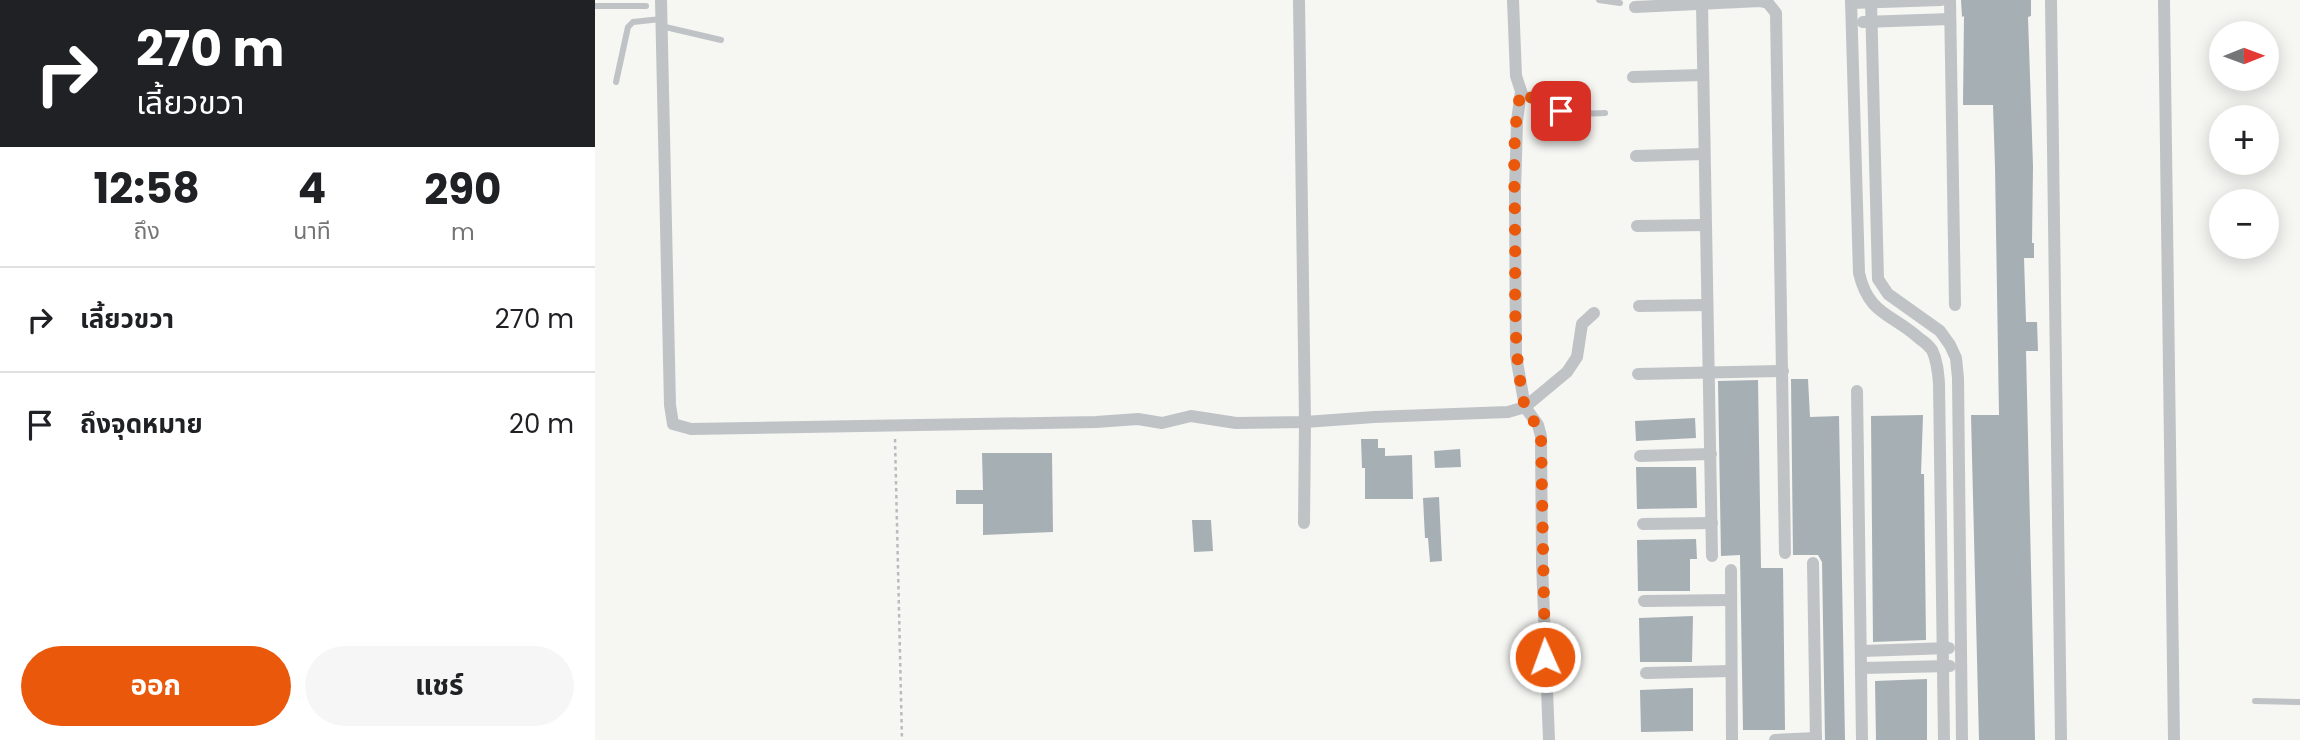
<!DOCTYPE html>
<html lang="th">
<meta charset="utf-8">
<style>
:root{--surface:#fff;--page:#f6f6f6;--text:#202124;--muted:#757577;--line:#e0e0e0;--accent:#ea580c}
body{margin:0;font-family:Poppins,"Noto Sans Thai",sans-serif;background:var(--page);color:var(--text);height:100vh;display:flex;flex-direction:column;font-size:26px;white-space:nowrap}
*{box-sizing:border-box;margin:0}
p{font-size:23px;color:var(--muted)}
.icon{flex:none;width:38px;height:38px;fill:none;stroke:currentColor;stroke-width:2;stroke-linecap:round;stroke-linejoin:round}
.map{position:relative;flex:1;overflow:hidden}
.drawer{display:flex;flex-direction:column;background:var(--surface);width:595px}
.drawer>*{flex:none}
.banner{background:#202124;color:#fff;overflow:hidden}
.needle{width:46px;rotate:89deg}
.fabs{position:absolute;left:1614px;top:21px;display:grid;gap:14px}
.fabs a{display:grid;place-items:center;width:70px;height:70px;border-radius:50%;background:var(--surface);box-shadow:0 4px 18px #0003;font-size:35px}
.pin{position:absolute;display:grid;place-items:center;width:60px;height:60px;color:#fff;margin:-30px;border-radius:14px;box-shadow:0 4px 10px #0006}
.me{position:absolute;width:77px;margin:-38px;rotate:358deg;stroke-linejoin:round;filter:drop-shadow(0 0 5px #0008)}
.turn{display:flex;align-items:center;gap:24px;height:147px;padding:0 21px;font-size:32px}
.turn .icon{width:91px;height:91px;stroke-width:2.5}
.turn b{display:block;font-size:49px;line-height:60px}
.eta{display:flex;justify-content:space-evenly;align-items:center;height:119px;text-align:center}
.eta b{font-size:42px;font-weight:700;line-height:49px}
.action{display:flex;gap:14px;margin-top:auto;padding:14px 21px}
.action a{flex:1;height:80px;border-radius:42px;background:var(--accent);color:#fff;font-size:28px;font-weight:700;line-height:80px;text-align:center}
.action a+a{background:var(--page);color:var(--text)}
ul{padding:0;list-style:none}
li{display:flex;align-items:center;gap:21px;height:105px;padding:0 21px;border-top:2px solid var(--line)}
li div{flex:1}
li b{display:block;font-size:26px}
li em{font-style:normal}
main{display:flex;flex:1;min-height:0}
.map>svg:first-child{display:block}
.building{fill:#a6afb4}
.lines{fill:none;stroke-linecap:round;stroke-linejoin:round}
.path{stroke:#b9bcbe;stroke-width:2.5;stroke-dasharray:3.5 3.5;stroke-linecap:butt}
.service{stroke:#bfc3c6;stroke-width:6}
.minor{stroke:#bfc3c6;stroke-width:12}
.route{stroke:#ea580c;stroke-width:12;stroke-dasharray:0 21.6}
</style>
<main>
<section class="drawer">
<div class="banner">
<div class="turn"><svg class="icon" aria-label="right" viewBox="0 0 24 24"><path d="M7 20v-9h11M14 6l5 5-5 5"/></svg><div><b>270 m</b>เลี้ยวขวา</div></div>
</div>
<div class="eta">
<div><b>12:58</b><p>ถึง</p></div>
<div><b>4</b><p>นาที</p></div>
<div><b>290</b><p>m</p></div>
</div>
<ul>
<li><svg class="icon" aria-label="right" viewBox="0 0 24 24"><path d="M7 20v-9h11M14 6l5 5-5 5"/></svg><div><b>เลี้ยวขวา</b></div><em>270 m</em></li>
<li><svg class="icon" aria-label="arrive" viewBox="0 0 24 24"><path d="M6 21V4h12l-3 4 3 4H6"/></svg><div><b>ถึงจุดหมาย</b></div><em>20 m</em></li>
</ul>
<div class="action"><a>ออก</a><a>แชร์</a></div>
</section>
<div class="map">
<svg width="1705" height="740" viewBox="0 0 1705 740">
<rect width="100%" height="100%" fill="#f6f6f3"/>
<!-- building -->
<g class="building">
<path d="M1366,0H1436V16L1433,17L1438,166L1437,243H1439V258H1429L1431,322H1442L1443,351H1431L1440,740H1384L1376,415H1404L1400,167L1398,105H1368L1369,16L1367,17Z"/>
<path d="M1196,379H1213L1215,417L1244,416L1250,740H1230L1227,562L1223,555H1198Z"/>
<path d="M1163,380L1166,568H1188L1190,730H1148L1145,555L1126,556L1123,381Z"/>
<path d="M1328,415L1326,474H1329L1331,640L1278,642L1276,416Z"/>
<path d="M1100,418L1101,438L1041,441L1040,421Z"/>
<path d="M766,439H783V448H790V456L817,455L818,499H770V468H767Z"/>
<path d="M865,449L866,467L840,468L839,451Z"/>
<path d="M387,453H457L458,532L388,535V504H361V490H388Z"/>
<path d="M1041,467H1101L1102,508L1042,509Z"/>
<path d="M844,497L847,561L835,562L833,538H830L828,498Z"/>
<path d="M597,520H616L618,551L599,552Z"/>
<path d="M1101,539L1102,559H1095V591H1043L1042,540Z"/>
<path d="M1098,616L1097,662H1045L1044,618Z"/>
<path d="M1332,679V740H1281L1280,681Z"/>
<path d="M1098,688V731L1046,732L1045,690Z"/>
</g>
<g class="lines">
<!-- path -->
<path class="path" d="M300,439L307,740"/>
<!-- service -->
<g class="service">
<path d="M1004,0L1025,3"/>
<path d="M0,6H51"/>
<path d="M66,26L126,40"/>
<path d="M21,82L33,27L38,22L66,19"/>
<path d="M928,92C953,110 979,115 1010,113"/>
<path d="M1660,701L1705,702"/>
</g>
<!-- minor -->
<g class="minor">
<path d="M66,0L75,405L78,424L96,429L501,422L543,419L567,423L596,416L641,423L710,422L779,417L913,412L930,407L972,372L982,357L987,324L999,313"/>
<path d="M704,0L710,422L709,523"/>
<path d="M918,0L921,76L926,91L922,121L920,192L921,356L930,407L943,425L946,436L947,564L954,740"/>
<path d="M1256,0L1264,273C1274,316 1297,313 1325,339C1330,342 1334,346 1337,350C1342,360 1343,371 1344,383L1349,740"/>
<path d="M1276,0L1283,279L1293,294L1345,331L1355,345L1361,358L1363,378L1367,740"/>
<path d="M1355,0L1360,305"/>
<path d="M1456,0L1466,740"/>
<path d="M1569,0L1579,740"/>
<path d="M1256,3L1346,0"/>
<path d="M1107,4L1117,556"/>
<path d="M1040,7L1165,1L1173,3L1181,13L1190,553"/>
<path d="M1268,22L1355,19"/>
<path d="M1038,77L1107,75"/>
<path d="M1041,156L1109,154"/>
<path d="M1042,226L1111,225"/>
<path d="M1044,306L1112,305"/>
<path d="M1043,374L1188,371"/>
<path d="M1262,391L1267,740"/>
<path d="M1045,456L1116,454"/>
<path d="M1048,524L1117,523"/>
<path d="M1218,563L1221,740"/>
<path d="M1136,570L1137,740"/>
<path d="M1049,601L1136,600"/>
<path d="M1267,651L1354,648"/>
<path d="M1267,668L1355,666"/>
<path d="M1051,673L1136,671"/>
<path d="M1180,740L1221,738"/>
</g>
</g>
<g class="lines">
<!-- route -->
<path class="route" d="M950,657L946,436C943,424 932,414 929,403C917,346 921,288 920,231C920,185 916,135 926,91L948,105L966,111"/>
</g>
</svg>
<div class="fabs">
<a><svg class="needle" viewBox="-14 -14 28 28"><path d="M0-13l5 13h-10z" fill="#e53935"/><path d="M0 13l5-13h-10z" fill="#757577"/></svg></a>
<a>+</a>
<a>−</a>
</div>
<div class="pin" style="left:966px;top:111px;background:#d93025"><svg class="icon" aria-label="arrive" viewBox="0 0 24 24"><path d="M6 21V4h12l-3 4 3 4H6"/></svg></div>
<svg class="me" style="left:950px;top:657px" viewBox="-20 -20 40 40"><circle r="17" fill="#ea580c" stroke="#fff" stroke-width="3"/><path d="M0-11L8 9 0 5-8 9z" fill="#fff"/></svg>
</div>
</main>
